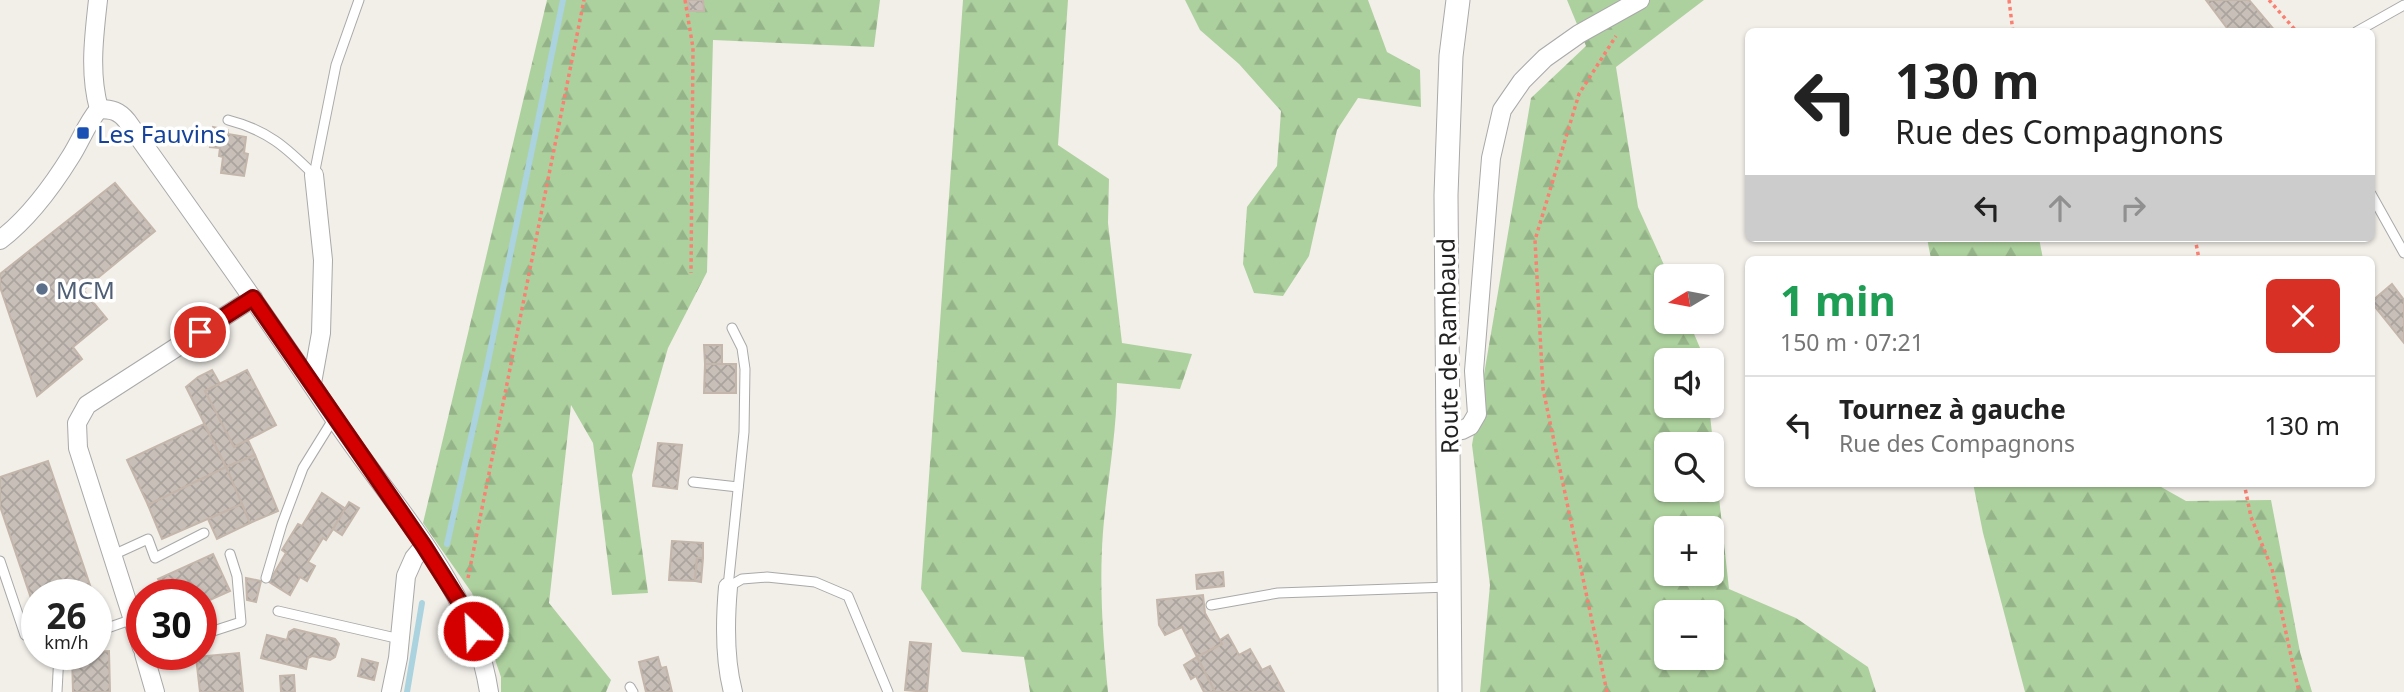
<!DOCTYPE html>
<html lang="fr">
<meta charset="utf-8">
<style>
:root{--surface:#fff;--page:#f6f6f6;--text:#222;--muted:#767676;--line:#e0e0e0}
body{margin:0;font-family:"Noto Sans",sans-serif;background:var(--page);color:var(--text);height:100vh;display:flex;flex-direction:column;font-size:26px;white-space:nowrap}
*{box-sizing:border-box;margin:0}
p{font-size:23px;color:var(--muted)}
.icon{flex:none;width:38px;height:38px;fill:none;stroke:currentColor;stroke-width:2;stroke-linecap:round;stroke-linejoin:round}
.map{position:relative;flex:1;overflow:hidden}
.panel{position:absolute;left:1745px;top:256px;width:630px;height:231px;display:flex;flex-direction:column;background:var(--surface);border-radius:10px;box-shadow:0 2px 5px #0004}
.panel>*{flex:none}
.banner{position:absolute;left:1745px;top:28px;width:630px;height:214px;border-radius:10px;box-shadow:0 2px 5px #0004;background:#fff;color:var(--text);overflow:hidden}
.needle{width:46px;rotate:260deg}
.tools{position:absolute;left:1654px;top:264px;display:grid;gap:14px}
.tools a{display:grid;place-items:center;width:70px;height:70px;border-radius:10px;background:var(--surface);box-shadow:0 2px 5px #0004;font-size:35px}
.speed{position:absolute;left:21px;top:579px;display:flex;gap:14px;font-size:35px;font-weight:700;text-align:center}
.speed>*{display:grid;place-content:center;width:91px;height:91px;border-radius:50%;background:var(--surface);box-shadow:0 2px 5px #0004;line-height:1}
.speed small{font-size:18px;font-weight:400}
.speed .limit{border:10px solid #d22;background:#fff;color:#111}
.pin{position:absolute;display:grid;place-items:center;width:60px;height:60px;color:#fff;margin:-30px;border:4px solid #fff;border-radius:50%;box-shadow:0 2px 7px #0007}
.me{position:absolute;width:77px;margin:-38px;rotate:335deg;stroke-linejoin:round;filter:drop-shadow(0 0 5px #0008)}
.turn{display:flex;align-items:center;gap:24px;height:147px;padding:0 35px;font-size:32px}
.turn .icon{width:91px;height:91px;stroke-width:2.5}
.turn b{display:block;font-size:49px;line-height:60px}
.lanes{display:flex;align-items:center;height:66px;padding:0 35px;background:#0003;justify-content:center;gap:35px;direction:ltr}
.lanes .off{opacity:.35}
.round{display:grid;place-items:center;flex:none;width:74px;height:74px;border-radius:10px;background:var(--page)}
.overview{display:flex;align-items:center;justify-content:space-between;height:119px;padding:0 35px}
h1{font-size:42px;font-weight:700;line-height:52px;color:#1e9e55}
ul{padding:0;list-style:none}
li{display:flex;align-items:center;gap:21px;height:98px;padding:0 35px;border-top:2px solid var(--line)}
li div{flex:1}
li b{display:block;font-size:26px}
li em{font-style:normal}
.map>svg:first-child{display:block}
.forest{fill:url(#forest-firs);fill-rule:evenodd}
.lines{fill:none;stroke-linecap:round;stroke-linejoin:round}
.stream{stroke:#aad3df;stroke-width:6}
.building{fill:url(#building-cross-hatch);stroke:#c4b6ab;stroke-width:2}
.service-casing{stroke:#a9a9a9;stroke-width:11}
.minor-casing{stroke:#a9a9a9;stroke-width:20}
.tertiary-casing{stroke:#a9a9a9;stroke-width:25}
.path{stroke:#fa8072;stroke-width:3.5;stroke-dasharray:3.5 3.5;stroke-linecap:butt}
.service{stroke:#fff;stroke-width:9}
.minor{stroke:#fff;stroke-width:18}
.tertiary{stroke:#fff;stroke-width:23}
.route-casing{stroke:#8a0000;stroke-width:18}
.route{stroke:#d40000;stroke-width:12}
.transit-dot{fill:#1a4fb4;stroke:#fff;stroke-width:2.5}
.service-dot{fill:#5c6f8a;stroke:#fff;stroke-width:2.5}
.labels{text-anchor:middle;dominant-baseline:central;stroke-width:7;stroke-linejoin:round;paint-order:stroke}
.transit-label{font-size:24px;fill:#164399;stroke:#fff;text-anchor:start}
.service-label{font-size:24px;fill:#4e5e75;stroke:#fff;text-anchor:start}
.street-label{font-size:24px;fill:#222;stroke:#fff}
</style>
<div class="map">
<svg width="2404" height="692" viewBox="0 0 2404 692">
<defs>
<pattern id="forest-firs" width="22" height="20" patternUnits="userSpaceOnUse" patternTransform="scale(1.75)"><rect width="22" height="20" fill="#add19e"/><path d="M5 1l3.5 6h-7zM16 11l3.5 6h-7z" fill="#95b388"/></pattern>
<pattern id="building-cross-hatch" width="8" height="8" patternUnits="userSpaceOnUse" patternTransform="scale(1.75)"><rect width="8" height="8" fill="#c7bfb8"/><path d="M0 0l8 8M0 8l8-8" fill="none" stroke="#aba49e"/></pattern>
</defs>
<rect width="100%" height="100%" fill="#f2efe9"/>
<!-- forest -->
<g class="forest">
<path d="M547,0H880L874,47L713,40L707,272L668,348L632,475L648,593L612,595L593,443L571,405L549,603L611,680L606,692H501V677L472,593L423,523Z"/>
<path d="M963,0H1068L1058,145L1109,179L1108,223L1122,343L1192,354L1180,389L1117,383C1117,433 1107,482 1103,532C1099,585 1103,639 1108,692H1030L1024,657L962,652L921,589Z"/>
<path d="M1185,0H1368L1387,52L1420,70L1421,107L1358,98L1337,130L1309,256L1283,296L1254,293L1243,264L1247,207L1277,166L1281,111L1239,64L1200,30Z"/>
<path d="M1567,0H1704L1616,67L1638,207L1669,276H1666V322H1689L1703,355L1704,360H1666V406H1709L1729,589L1796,618L1868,667L1876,692H1480L1490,585L1472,445L1531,98L1586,46ZM1666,444H1712V490H1666ZM1666,528H1712V574H1666ZM1666,612H1712V658H1666Z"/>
<path d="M1927,238H2039L2043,259H1931Z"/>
<path d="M1973,483H2154L2186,501L2271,500L2300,652L2312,692H2025L1983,533Z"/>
</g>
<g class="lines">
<!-- stream -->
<g class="stream">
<path d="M447,544L486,371L563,0"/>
<path d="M407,692L422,603"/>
</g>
</g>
<!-- building -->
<g class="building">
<path d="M688,0H703L704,11H689Z"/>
<path d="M2206,0H2249L2276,32H2230Z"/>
<path d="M213,127L228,130V134L246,137L244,153L248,154L244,176L221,173L223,157L219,156L220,148L210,147Z"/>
<path d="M115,183L155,231L83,290L107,319L73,347L82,359L37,396L0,287V274Z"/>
<path d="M2392,284L2404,300V343L2371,302Z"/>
<path d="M704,345H722V364H705Z"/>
<path d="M705,364H736V393H704Z"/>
<path d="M212,370L220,384L205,391L234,447L248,440L255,455L226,467L186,387L198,377Z"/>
<path d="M247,370L276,425L234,447L205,391Z"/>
<path d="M204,424L226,467L148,505L127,460Z"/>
<path d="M658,443L682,445L677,489L653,486Z"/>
<path d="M255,455L278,511L250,523L226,467Z"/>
<path d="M48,461L92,591L80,595H37V609L35,610L0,506V477Z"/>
<path d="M226,467L242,504L162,539L148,505Z"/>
<path d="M322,493L346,509L326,540L323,538L308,562L315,566L307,581L300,577L290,595L269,582L286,553L282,550L298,524L302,526Z"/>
<path d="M349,502L359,508L342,535L333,529Z"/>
<path d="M242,504L250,523L217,539L208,519Z"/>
<path d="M672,541L703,543V558H697L695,581L669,580Z"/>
<path d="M213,554L230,591L201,604V595H165L158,579Z"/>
<path d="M697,558H703L701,582L695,581Z"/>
<path d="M1223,572L1224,586L1197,589L1196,575Z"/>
<path d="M246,578L261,581L256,602L247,600Z"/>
<path d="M1203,595L1205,613L1222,644L1197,657L1182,627L1165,635L1159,625L1157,600Z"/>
<path d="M294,629L335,639L339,644L335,657L330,660L312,656L308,658L306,669L261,658L267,635L287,640L289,632Z"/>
<path d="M1228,635L1239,655L1250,649L1262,670L1270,666L1284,692H1215L1197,657L1222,644L1220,640Z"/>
<path d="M910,642L931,644L927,692L905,690Z"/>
<path d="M109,651L110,692H73L72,654H96V652Z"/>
<path d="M239,653L243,692H200L196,657Z"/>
<path d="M658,657L661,668L666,667L672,692H646L639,662Z"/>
<path d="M1197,657L1215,692H1204L1196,676L1191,679L1184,665Z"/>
<path d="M362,659L378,663L374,680L358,676Z"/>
<path d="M294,675L295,692H281L280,676Z"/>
</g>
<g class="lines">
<defs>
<g id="service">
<path d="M2356,32L2404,5"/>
<path d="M228,120C267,130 286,147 314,175"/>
<path d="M314,175L336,65L359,0"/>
<path d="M2371,194L2404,253"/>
<path d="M693,482L738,487"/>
<path d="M113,555L148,539L155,558L204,533"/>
<path d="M0,561L25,635"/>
<path d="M266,578L282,524L303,468L334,418"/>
<path d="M728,587L744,432L745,369L742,348L732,328"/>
<path d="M728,587L742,579L767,577L815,582L848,596L888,692"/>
<path d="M1211,605L1278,593L1449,587"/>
<path d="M278,611L400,639"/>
<path d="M96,632L133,619"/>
<path d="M201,635L241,622L237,576L230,554"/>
<path d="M630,687L633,692"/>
<path d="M57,692L59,654"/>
</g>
<g id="minor">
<path d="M98,0C94,36 89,73 99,109"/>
<path d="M99,109C112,109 119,111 127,121C197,219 267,317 334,418C391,504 473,586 489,692"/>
<path d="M0,240C28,219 53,185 71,156C81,140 87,123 99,109"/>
<path d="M312,383L321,333L323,260L314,175"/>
<path d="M1448,433L1462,430L1470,426L1477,414L1474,371L1491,158L1502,110L1522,81L1545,58L1579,34L1640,0"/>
<path d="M728,587C725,621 724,658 733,692"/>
<path d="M142,648L78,448L77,423L87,405L253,298"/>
<path d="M144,654L155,692"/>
<path d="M391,692L398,658L406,576L414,558L424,546"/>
</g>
<path id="tertiary" d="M1450,692L1446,195L1451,56L1458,0"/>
</defs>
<!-- service casing -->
<use href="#service" class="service-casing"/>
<!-- minor casing -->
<use href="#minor" class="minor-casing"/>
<!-- tertiary casing -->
<use href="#tertiary" class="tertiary-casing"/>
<!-- path -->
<g class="path">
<path d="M685,0L693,48L691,273"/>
<path d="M2009,0L2013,32"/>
<path d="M2269,0L2297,32"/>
<path d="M2195,238L2199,259"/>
<path d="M2244,483L2251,517L2272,569L2299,692"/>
<path d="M468,578L584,0"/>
<path d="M1607,692L1543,389L1535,240L1579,94L1616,36"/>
</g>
<!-- service -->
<use href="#service" class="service"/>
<!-- minor -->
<use href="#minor" class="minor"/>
<!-- tertiary -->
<use href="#tertiary" class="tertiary"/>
</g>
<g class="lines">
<defs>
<path id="route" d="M200,332L253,298L424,546L462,606L473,631"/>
</defs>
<!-- route casing -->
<use href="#route" class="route-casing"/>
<!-- route -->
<use href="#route" class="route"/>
</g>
<!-- markers -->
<rect class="transit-dot" x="76" y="126" width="14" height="14" rx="3.5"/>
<circle class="service-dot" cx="42" cy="289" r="7"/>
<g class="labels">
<!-- transit labels -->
<g class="transit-label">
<text x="97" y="133">Les Fauvins</text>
</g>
<!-- service labels -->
<g class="service-label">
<text x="56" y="289">MCM</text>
</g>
<!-- street labels -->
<g class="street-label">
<text transform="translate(1447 346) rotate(-91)">Route de Rambaud</text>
</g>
</g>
</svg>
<div class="tools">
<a><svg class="needle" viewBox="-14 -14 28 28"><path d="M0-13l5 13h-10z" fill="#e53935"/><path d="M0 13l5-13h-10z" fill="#767676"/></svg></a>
<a><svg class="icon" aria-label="sound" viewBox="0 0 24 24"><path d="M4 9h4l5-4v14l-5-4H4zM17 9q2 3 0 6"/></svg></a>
<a><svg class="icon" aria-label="search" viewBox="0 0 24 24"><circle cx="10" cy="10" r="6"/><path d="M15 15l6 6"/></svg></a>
<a>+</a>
<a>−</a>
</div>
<div class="speed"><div>26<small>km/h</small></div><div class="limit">30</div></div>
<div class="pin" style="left:200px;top:332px;background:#d93025"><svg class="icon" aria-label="arrive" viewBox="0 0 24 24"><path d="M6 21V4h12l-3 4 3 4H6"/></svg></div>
<svg class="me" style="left:473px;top:631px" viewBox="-20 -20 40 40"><circle r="17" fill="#d40000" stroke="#fff" stroke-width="3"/><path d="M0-11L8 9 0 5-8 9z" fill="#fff"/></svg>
<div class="banner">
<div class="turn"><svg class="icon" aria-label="left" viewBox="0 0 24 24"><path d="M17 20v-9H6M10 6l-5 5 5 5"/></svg><div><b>130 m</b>Rue des Compagnons</div></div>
<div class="lanes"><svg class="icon" aria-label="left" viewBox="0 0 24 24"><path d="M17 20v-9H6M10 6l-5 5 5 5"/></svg><svg class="icon off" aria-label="ahead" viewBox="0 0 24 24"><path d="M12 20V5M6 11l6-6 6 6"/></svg><svg class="icon off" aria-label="right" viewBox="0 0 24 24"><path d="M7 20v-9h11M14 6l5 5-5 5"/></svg></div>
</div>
<section class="panel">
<div class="overview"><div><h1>1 min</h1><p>150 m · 07:21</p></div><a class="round" style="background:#d93025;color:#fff"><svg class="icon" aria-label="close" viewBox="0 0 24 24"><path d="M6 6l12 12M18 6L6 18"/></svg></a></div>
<ul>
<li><svg class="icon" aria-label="left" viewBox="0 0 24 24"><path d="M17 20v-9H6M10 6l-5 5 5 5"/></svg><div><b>Tournez à gauche</b><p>Rue des Compagnons</p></div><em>130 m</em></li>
</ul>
</section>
</div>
